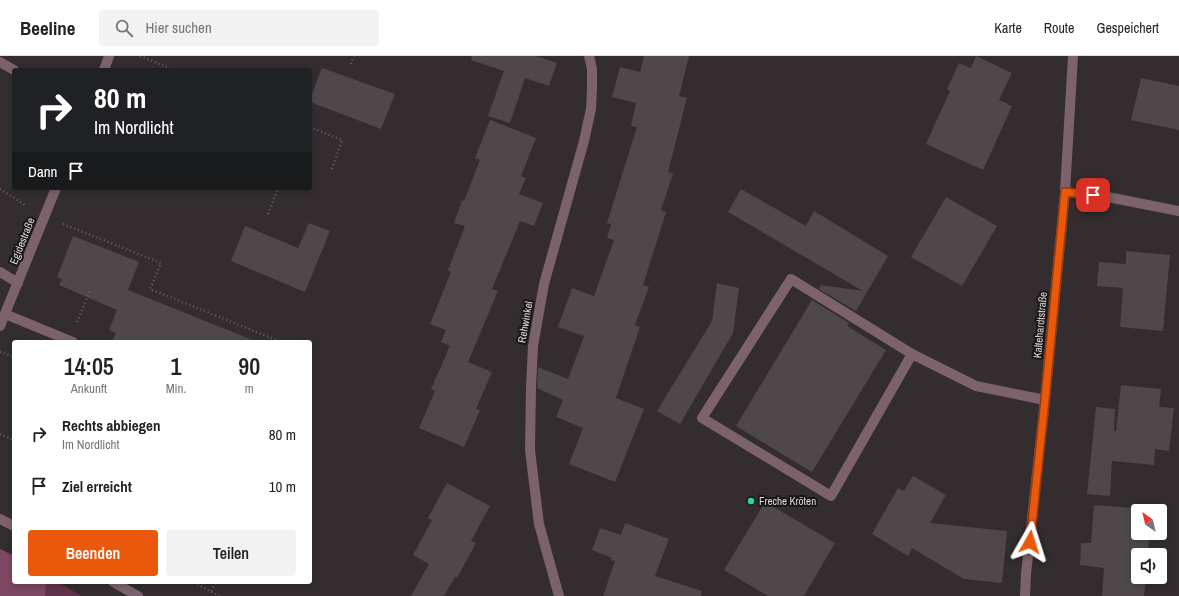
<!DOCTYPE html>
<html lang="de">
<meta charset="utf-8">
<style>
:root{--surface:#fff;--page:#f2f2f2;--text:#222;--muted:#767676;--line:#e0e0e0;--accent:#ea580c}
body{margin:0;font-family:"Archivo Narrow",sans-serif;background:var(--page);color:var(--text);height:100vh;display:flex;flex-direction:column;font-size:15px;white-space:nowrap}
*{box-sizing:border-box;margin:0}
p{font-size:13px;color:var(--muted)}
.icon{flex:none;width:22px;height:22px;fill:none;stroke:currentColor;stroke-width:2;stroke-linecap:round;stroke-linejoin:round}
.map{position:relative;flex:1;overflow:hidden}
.side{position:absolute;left:12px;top:284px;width:300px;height:244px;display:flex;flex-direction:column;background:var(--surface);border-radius:4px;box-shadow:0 2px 6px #0003}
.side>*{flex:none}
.banner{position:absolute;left:12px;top:12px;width:300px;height:122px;border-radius:4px;box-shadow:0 2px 6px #0003;background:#202124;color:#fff;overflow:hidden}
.needle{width:26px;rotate:326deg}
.tools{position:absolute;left:1131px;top:448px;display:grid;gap:8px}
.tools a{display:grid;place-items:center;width:36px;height:36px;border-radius:4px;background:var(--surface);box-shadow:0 2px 6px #0003;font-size:20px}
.pin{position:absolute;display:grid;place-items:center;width:34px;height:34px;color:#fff;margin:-17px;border-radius:8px;box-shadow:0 2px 6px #0006}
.me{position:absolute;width:44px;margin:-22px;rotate:6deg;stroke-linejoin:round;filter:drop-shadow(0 0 3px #0008)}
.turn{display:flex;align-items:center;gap:14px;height:84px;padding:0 16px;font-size:18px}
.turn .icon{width:52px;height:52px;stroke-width:2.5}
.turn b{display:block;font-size:28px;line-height:34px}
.then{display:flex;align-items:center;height:38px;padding:0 16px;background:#0003;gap:8px;font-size:15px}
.eta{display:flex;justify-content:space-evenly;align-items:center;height:68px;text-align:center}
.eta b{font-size:24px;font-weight:600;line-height:28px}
.button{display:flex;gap:8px;margin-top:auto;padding:8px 16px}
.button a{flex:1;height:46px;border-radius:4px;background:var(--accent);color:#fff;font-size:16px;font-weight:600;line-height:46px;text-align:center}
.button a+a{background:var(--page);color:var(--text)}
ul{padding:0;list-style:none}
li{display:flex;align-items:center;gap:12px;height:52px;padding:0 16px}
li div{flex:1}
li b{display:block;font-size:15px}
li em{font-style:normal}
header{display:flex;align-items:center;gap:24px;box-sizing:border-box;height:56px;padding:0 20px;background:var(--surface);border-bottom:1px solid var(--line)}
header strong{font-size:19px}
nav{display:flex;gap:22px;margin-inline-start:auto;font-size:14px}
.search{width:280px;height:36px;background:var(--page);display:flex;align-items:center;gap:10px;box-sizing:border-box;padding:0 14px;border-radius:4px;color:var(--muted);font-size:15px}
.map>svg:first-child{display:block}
.green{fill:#603349}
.forest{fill:#7e4762}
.building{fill:#4e484a}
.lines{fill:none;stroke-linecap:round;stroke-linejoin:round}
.path{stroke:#666164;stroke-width:2.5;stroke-dasharray:1 3;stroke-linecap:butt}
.service{stroke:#7c626d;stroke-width:10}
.pedestrian{stroke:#7c626d;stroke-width:10}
.minor{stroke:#7c626d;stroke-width:10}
.route-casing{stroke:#983908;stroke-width:10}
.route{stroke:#ea580c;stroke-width:7}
.poi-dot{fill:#2fd4aa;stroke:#191617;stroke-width:1.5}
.labels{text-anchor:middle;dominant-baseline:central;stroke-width:4;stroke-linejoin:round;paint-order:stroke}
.street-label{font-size:11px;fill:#dedadc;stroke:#191617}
.poi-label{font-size:11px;fill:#dedadc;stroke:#191617;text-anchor:start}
</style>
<header>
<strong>Beeline</strong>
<div class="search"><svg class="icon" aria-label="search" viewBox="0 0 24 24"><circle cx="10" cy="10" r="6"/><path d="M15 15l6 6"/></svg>Hier suchen</div>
<nav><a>Karte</a><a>Route</a><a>Gespeichert</a></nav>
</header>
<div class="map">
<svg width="1179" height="540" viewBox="0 0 1179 540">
<rect width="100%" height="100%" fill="#332d30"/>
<!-- green -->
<path class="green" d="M0,493L14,500V526H58L81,540H0Z"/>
<!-- forest -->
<path class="forest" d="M0,493L14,500V526H46L45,540H0Z"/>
<!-- building -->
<g class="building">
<path d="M472,0H536L557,7L549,30L525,22L510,67L488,60L504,15L471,4Z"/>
<path d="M644,0H689L679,40L687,42L668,116L673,118L661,154L666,156L643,229L649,231L635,269L640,271L616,342L644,353L615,426L569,408L583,372L556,361L563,344L537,332L538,311L568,323L584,280L558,271L572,232L594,240L614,184L607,182L611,168L607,167L637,71L631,70L636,47L612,41L620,11L640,16Z"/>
<path d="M976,0L1012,17L999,44L1012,50L983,114L926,88L950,35L947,33L959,7L971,12Z"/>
<path d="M322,12L395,38L381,73L310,46V43Z"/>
<path d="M1141,22L1179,30V74L1131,64Z"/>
<path d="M490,64L536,82L521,120L526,122L519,138L543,147L534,170L520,165L492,233L498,235L468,306L492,316L476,353L480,354L464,391L419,372L435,335L431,333L450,290L441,286L446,274L430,268L451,216L448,214L465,170L454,167L462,144L464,145L480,104L475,102Z"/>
<path d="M741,133L806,170L814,155L888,200L856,255L819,233L821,229L863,235L728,156Z"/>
<path d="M946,141L997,170L962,230L911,201Z"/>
<path d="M309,167L330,175L305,236L231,205L245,170L298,192Z"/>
<path d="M73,180L139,206L128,234L255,285V286H112L116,277L109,274L117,254L59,229L62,223L57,221Z"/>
<path d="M1126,195L1170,199L1163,275L1120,271L1123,232L1097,230L1099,206L1126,208Z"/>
<path d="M717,227L739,232L733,277L680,368L657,355L712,265Z"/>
<path d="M812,244L849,267L847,270L886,294L812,416L736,370Z"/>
<path d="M1121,329L1161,333L1159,351L1174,352L1169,395L1155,393L1154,409L1112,405L1110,440L1087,438L1096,351L1115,353L1114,375H1116Z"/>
<path d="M913,420L946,439L930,467L1007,475L1002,527L964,523L912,492L908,500L872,478L898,432L904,435Z"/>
<path d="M447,427L490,450L471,485L476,487L457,522L455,521L444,540H411L429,508L413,499L432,464L428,462Z"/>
<path d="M765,446L835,487L804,540H768L724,514Z"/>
<path d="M1094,449L1160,454L1138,455V477H1158L1157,484H1149L1148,499H1138V521H1146L1144,540H1102L1104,512L1080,509L1081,487H1091Z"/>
<path d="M625,467L669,483L655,520L702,535L701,540H603L615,505L611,504L612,502L592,494L600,472L621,479Z"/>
</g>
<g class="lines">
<!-- path -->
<g class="path">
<path d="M140,0L174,14"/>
<path d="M351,8L354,0"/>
<path d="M310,71L342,84L332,113"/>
<path d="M0,133L27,150"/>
<path d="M268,158L278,133"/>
<path d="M63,168L161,207L150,233L279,285"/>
<path d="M77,266L90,235"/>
<path d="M0,296L14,301"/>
<path d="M0,378L14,384"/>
<path d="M194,526L219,540"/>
<path d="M211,535L216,526"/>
</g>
<!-- service -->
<g class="service">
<path d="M0,6L14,14"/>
<path d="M5,258L73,286"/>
<path d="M912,298L831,440L702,362L791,223L912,298L976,330L1045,344"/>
</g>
<!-- pedestrian -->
<path class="pedestrian" d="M0,216L18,227"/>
<!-- minor -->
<g class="minor">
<path d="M104,14L109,0"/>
<path d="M1065,136L1108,141L1179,155"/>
<path d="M0,270L56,132"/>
<path d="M0,463L14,470"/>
<path d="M113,526L138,540"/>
<path d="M559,540L539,468L530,394L531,330L533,290L544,228L584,85L591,53L592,33V13L589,0"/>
<path d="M1025,540L1026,518L1045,344L1065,136L1073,0"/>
</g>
</g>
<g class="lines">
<defs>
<path id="route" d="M1030,486L1045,344L1065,136L1093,139"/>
</defs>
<!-- route casing -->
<use href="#route" class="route-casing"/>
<!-- route -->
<use href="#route" class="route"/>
</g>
<!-- markers -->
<circle class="poi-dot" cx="751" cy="445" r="4"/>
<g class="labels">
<!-- street labels -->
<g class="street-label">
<text transform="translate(22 185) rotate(-68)">Egidestraße</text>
<text transform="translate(525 266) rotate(-80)">Rehwinkel</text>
<text transform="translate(1040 269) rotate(-85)">Kaltehardtstraße</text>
</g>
<!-- poi labels -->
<g class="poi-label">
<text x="759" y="445">Freche Kröten</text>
</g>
</g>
</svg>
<div class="tools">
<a><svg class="needle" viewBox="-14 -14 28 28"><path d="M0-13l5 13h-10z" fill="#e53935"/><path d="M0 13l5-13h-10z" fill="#767676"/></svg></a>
<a><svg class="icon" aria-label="sound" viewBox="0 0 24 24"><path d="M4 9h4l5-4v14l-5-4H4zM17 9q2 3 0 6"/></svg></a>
</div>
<div class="pin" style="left:1093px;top:139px;background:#d93025"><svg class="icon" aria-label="arrive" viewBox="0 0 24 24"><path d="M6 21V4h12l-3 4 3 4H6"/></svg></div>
<svg class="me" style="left:1030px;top:486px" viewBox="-20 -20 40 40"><path d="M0-17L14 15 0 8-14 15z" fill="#ea580c" stroke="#fff" stroke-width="4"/></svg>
<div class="banner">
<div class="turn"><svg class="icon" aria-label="right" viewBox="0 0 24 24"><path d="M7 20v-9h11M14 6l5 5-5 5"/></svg><div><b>80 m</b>Im Nordlicht</div></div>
<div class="then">Dann<svg class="icon" aria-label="arrive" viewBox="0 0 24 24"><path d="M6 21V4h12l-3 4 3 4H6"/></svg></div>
</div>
<section class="side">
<div class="eta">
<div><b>14:05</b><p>Ankunft</p></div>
<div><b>1</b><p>Min.</p></div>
<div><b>90</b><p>m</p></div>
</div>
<ul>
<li><svg class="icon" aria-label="right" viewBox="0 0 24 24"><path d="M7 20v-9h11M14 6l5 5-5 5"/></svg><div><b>Rechts abbiegen</b><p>Im Nordlicht</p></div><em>80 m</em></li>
<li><svg class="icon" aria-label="arrive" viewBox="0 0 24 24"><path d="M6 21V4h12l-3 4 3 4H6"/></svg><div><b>Ziel erreicht</b></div><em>10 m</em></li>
</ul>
<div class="button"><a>Beenden</a><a>Teilen</a></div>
</section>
</div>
